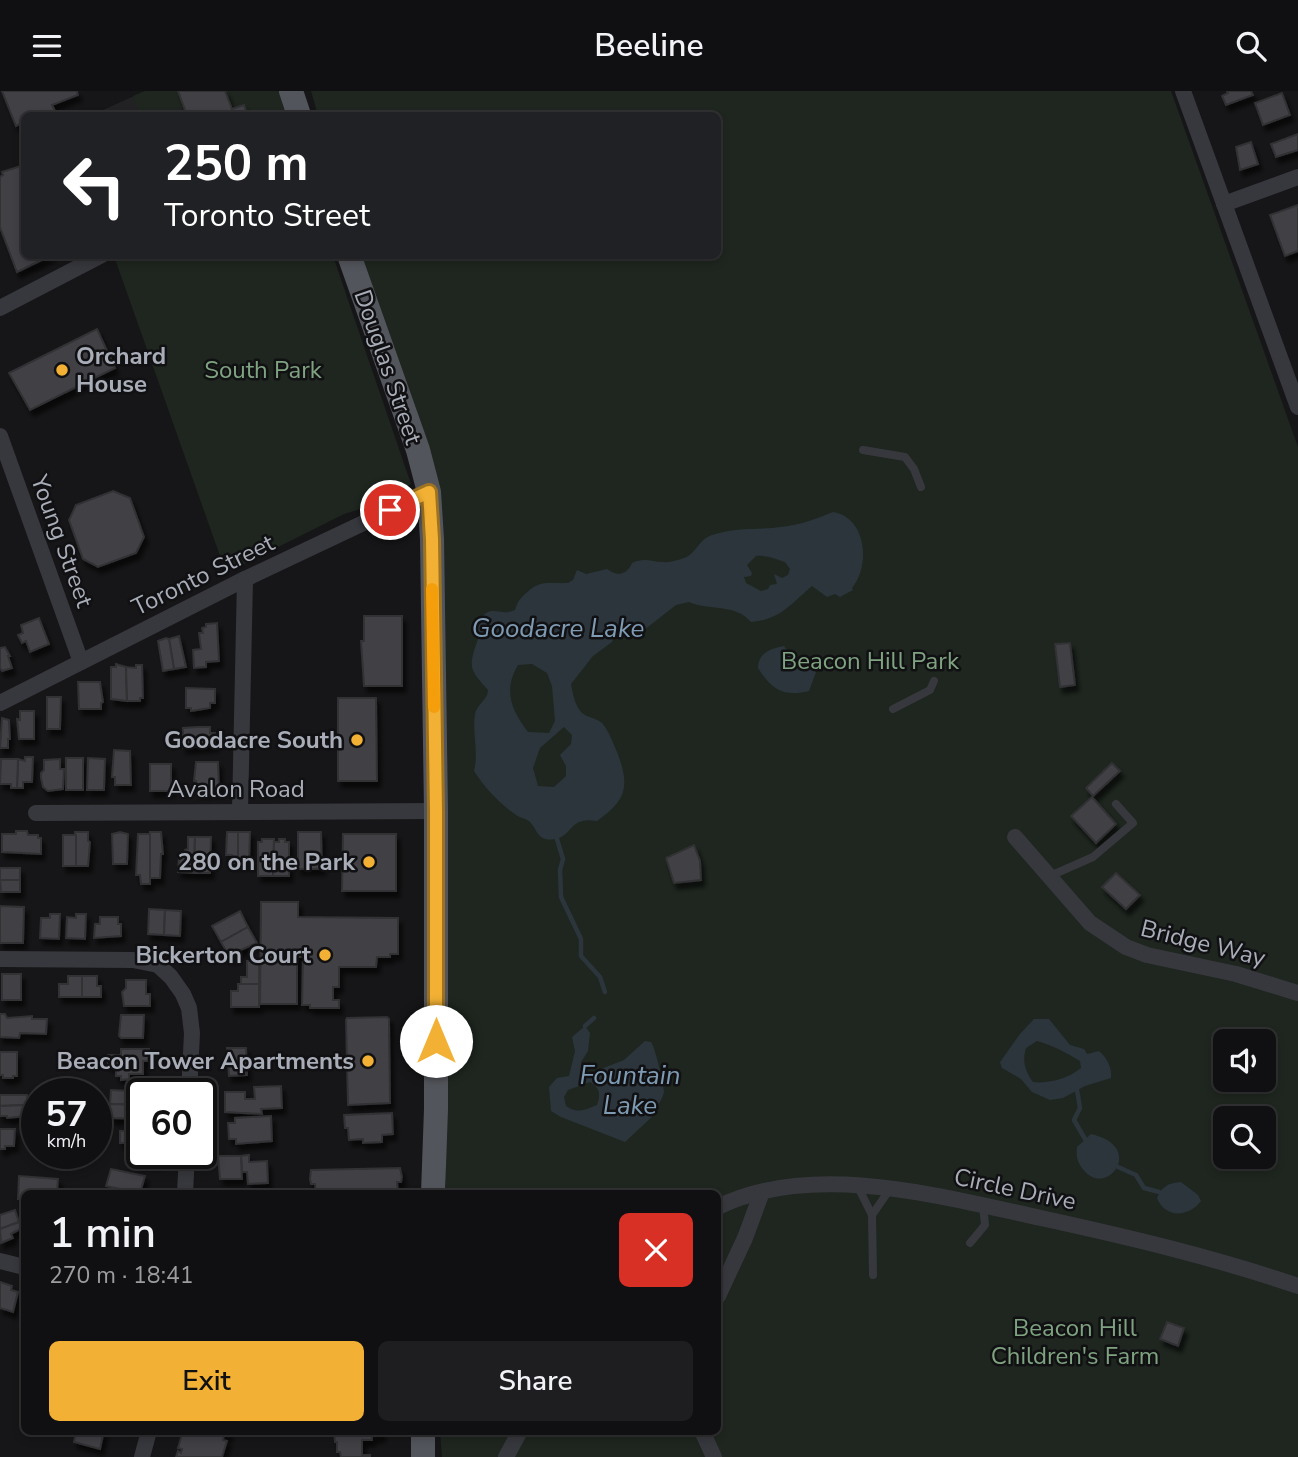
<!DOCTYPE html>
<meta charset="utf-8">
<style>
:root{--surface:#101012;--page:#1e1e20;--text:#f1f3f6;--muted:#9c9d9f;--line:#303032;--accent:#f2b134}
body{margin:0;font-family:"Nunito Sans",sans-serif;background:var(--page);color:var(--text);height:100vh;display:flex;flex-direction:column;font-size:26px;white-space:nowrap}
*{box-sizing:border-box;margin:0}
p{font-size:23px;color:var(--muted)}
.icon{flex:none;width:38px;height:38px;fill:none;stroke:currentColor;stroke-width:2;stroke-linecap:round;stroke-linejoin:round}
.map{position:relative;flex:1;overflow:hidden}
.sheet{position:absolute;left:21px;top:1099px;width:700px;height:245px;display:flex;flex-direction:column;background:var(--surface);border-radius:10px;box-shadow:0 4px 10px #0003,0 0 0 2px var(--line)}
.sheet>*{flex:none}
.guide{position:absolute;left:21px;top:21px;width:700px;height:147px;border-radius:10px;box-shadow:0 4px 10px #0003,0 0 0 2px var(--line);background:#202124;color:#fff;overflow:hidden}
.tools{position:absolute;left:1213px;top:938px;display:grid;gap:14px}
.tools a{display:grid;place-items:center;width:63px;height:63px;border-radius:10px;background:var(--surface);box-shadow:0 4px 10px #0003,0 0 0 2px var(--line);font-size:35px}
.speed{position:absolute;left:21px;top:987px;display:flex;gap:14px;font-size:35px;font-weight:700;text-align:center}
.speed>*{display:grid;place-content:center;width:91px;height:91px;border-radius:50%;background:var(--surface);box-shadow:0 4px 10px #0003,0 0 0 2px var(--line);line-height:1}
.speed small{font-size:18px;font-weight:400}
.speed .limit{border:4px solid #111;border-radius:10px;background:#fff;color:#111}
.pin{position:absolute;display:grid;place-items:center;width:60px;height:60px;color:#fff;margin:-30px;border:4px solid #fff;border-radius:50%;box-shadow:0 2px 7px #0007}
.me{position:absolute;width:77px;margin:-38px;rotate:0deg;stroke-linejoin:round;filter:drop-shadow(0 0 5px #0008)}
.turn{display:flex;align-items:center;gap:24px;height:147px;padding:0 28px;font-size:32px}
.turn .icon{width:91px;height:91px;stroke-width:2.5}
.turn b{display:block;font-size:49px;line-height:60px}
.round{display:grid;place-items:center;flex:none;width:74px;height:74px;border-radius:10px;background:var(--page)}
.overview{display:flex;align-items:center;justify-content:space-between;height:119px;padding:0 28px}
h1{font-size:42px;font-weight:600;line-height:52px}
.primary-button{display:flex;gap:14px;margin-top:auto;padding:14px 28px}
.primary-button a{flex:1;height:80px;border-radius:10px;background:var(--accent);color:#111;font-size:28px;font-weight:600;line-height:80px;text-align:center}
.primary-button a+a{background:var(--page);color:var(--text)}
header{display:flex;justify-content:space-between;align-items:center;height:91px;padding:0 28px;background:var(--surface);font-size:32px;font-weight:600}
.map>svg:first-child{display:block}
.built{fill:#222225}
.green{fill:#1e261f;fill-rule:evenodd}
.water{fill:#2c353c;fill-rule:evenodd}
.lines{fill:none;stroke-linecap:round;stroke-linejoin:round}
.stream{stroke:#2c353c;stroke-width:4.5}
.building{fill:#404145;stroke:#303034;stroke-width:2;filter:url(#shadow)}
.lane{stroke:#37383d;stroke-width:8}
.street{stroke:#37383d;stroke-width:16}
.primary{stroke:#53555c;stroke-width:24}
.route-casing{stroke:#9d7322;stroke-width:18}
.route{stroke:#f2b134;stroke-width:12}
.slow{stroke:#f59e0b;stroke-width:12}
.poi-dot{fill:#f2b134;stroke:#111113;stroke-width:2.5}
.labels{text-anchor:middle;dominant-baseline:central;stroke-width:5;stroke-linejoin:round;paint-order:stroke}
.poi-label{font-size:24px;font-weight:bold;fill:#a8adb8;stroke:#111113;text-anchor:end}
.street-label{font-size:24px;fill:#a8adb8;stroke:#111113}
.park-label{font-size:24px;fill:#7fa381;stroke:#111113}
.water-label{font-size:26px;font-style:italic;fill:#7f9bb3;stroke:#111113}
</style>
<header><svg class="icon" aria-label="menu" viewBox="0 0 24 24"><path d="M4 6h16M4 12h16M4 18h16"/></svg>Beeline<svg class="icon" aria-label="search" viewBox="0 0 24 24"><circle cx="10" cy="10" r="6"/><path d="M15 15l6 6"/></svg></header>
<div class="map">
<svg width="1298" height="1366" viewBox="0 0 1298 1366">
<defs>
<filter id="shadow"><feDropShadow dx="3.5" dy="6" stdDeviation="2" flood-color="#0009"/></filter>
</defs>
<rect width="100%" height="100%" fill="#161618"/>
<!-- built -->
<path class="built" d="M145,0H272L281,24H92Z"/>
<!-- green -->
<g class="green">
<path d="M145,0H178L184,16L159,24H141L133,5Z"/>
<path d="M225,0H280L287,24H247L243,14L232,18Z"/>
<path d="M311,0H1171L1298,356V1366H442L440,1341L718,1340V1102H446L440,444L362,165L718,164V24H318ZM1225,950H1264V989H1225ZM1225,1027H1264V1066H1225Z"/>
<path d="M114,165H333L411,393L367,416L344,423L226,482Z"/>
</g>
<!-- water -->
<g class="water">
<path d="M833,421C866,426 871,474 852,497L853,499L840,506L835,503L827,506L812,495C792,512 780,529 751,531C735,512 709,520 689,511L676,514L644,539H635L628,534L618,536L612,551L593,565L571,593C573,605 576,620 587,625C592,627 599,629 602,632C609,640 613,652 617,661C630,695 627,709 597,730C569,725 573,745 555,748C538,751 538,740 530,731C526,727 520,727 516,724C499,712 485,697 474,680C479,661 472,642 475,623C477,613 488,609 488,599C467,576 469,575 479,545L474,534C493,509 497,527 515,519C517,512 519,509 524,504C540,488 547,493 568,492L573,489L577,479L586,483L607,478C617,486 627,484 632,472C645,466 650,471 663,471C669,472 678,469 684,467C695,464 699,448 712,444C735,436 758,439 781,436C800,434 816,428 833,421ZM756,465C766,464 776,468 785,471L790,478L788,484L782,487L774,483L777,493L770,494L768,498L761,500L746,492L744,486L751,485L752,482L747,474ZM532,573L547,582L552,595L555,630L549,642L528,641C511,619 503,599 518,574ZM564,636L572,644L571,653L560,664L566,675V685L554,696L538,695L533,677L540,657Z"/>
<path d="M784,555L789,562C804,570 807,563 816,581L809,600C784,606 772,599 758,577C759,561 770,558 784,555Z"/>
<path d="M1034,928H1049L1070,954L1084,958L1087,963L1099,960C1107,967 1112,976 1111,987L1085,995L1063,1007L1050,1009L1032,1001L1021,988L1002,977L1000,971L1020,943ZM1037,950C1052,954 1067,962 1080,970L1081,977C1069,987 1049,993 1033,991C1025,980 1022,970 1026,957Z"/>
<path d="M585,935L590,942L588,960L581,971L582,976L593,985L601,978L624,969L645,950L651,951C655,956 664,994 664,1001C663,1008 657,1013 656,1022L625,1051L561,1026L551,1020L549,996L557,987L569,985L575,960L572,946ZM590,991C600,997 601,1003 597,1014C585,1019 577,1023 566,1015L564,1006L568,999Z"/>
<path d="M1091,1043C1148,1056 1105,1110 1082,1077C1077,1070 1076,1064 1077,1056Z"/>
<path d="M1181,1091L1198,1104L1201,1110C1188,1127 1165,1127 1157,1107C1162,1095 1169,1092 1181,1091Z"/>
</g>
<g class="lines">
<!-- stream -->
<g class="stream">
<path d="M557,748L563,768L560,779L561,806L581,848V865L600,886L605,901"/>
<path d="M585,935L594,927"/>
<path d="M1077,999L1080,1017L1074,1029L1085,1048"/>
<path d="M1118,1076L1136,1084L1144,1097L1159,1101"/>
</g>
</g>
<!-- building -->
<g class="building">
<path d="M2,0H77L78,4L52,14L55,20L42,24H24V31L16,35Z"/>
<path d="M178,0H225L232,18L244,14L247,24H187Z"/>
<path d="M1227,0H1251L1253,4L1226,14L1222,5L1228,2Z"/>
<path d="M1282,2L1290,24L1263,34L1255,12Z"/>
<path d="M1298,43V59L1276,66L1271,53Z"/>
<path d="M1251,51L1258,73L1240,79L1236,56Z"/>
<path d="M21,75L24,85V164H52L17,181L0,136V86L3,84L2,81Z"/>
<path d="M1298,114V160L1285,165L1270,124Z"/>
<path d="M97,238L115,277L30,319L9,282Z"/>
<path d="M113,400L130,407L144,446L136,462L98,476L83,468L69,429L76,414Z"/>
<path d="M364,525H402V595H364L361,550H364Z"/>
<path d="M39,527L49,553L30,561L26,550L22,552L18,544L23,542L21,534Z"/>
<path d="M217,532L219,570L206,571V576L194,577L193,559L201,558L199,542H203L202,537L206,536V533Z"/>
<path d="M179,545L186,576L174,578L169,548Z"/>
<path d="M166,547L169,548L174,578L163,580L158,550Z"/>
<path d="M1070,552L1075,594L1060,596L1055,553Z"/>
<path d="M5,556L10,565H8L12,577L2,580L0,577V557Z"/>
<path d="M116,573L126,576L127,610L111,608V576H116Z"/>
<path d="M136,574H142L143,607H140V610H127L126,576L136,577Z"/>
<path d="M78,591H100L103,611L101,612V618H79Z"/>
<path d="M186,597L215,598V612H210V617L191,620V617H186Z"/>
<path d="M47,606H61L60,638H47Z"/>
<path d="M338,607H376L377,690H338Z"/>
<path d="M20,620H34V648H19L17,628L20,629Z"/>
<path d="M2,627L9,629L10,648H8V657H0Z"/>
<path d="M197,636H210V642H215V654L183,657V637Z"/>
<path d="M114,659L130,660L131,694H115V686H112Z"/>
<path d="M25,666H33L32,691H23V697H17L18,668L25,670Z"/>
<rect x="66" y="667" width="17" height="32"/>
<path d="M88,667L105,668L104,699H87Z"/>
<path d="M1,668H18L17,697H11V693H0Z"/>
<path d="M60,668V678H64L63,698L48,700L43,696L41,687V682L44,679V669Z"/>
<path d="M196,671H218L219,700L197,701L196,690H194Z"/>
<path d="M1112,672L1120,680L1093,705L1086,697Z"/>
<rect x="150" y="673" width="21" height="27"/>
<path d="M1092,706L1116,733L1096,752L1071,725Z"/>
<path d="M16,740H27L28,744H38V747H41V763L2,761V743H16Z"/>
<path d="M75,741H88V750L90,751L88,775H76Z"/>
<path d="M120,741L128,743L127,773H113L112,743Z"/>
<path d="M150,741H161L163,763H161L160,787H150Z"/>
<path d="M227,741H238V772H232V764H226Z"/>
<path d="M238,741H250L249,772H238Z"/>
<path d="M298,741H321L322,778H298Z"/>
<path d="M138,743H150V793H141L140,784H136Z"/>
<path d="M343,743H396V800H342Z"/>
<rect x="63" y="744" width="13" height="31"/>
<path d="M188,746H195L194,782L178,781L179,766H185V759L188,758Z"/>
<path d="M195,746H211L210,782H194Z"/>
<path d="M262,748H274L273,785H258V751H262Z"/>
<path d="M279,748H285V751H289V785H273L274,751H279Z"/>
<path d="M694,754L700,770L701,789L674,792L666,767Z"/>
<rect x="0" y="777" width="20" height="12"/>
<path d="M1116,782L1140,804L1126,818L1102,796Z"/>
<path d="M0,789H20V801H1Z"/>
<path d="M261,811H298V826L398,827V863H390V866H377L376,876H339V896H333V909H339V917H310V914H302L303,866H297V913H260Z"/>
<path d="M0,815L24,816L23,852H0Z"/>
<path d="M149,818L165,819L164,844L148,843Z"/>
<path d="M165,819L181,820L180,845L164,844Z"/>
<path d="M240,820L248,836L221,851L212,835Z"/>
<path d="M50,823H60L59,848L40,847L41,827H50Z"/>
<path d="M76,823H86L85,848L66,847L67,826L76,827Z"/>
<path d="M100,826H118V833H121V845L94,847L95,833H100Z"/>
<path d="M248,836L257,852L236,861L237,863L230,867L221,851Z"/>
<path d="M247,870H259V893H241V886H247Z"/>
<rect x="2" y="883" width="19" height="26"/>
<path d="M68,885H82V906H59V893H68Z"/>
<path d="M82,885H97V895H101V906H82Z"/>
<path d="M126,889H146V903H150V915H124L122,901L126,897Z"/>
<path d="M238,893H259V916H231V900H238Z"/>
<path d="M0,923H5L7,927L32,925V928H47L46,943L20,942L19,947L0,946Z"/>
<path d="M121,924H144L143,947H121L119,945Z"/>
<path d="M387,926L389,928L390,1012L348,1014L346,929L347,927Z"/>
<path d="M227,957H246L247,984L229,985Z"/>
<path d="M121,958H149L148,970H143V983H129V988L121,989V985H116V974H108V964H121Z"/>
<path d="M0,961H17V985H13V987H3V984H0Z"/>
<path d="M281,995L282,1017L261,1018L262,1023L225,1021V1001H245V1008H255L254,996Z"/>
<path d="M111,999L148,1001L147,1003H142V1014L110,1013Z"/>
<path d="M0,1004H27L28,1014L0,1015Z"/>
<path d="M110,1013L142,1014V1028L110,1027Z"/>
<path d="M28,1014V1025L7,1027V1025H0V1015Z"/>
<path d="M392,1022L393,1043L382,1044V1051L363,1052V1048L349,1049L348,1037H345L344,1024Z"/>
<path d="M271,1025L272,1050L236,1053V1048H229L228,1032H235V1027Z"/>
<path d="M132,1036L142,1038V1052H120V1040H131Z"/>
<path d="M0,1038H15L14,1055H5V1058H0Z"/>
<path d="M132,1052H142V1062H159V1071H132Z"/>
<path d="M249,1064V1071L267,1070L268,1092L248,1093L247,1081H242L241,1065Z"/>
<path d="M218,1065H241L242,1088H220Z"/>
<path d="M400,1077L402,1086L401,1091H397L398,1102H316L315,1093H311L310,1088L311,1079Z"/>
<path d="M111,1078L145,1085L140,1102L106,1095Z"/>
<path d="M19,1085L58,1088L57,1102H24V1111H21V1108H18Z"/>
<path d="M15,1119L19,1131L0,1138V1124Z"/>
<path d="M19,1131L22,1137L11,1143L13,1147L1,1152L0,1138Z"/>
<path d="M0,1191L12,1195L11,1199L18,1201L13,1221L0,1217Z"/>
<path d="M1167,1231L1184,1237L1178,1255L1160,1248Z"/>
<path d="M76,1340H104L100,1358L74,1351Z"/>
<path d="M183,1340H229L228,1345L224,1344L223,1349L227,1350L222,1366H176L178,1360L181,1362L182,1358L178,1357Z"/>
<path d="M334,1340H382L381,1345H372V1349H362V1364H370V1366H341L340,1361H337V1351H335Z"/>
</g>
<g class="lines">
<!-- lane -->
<g class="lane">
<path d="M863,359L905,366L914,378L921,396"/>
<path d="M893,618L930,599L934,590"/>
<path d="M1050,785L1093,766L1133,732L1116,713"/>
<path d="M857,1094L872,1124L873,1184"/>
<path d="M872,1124L890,1098"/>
<path d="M970,1152L985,1134L983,1114"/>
</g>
<!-- street -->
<g class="street">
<path d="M1183,0L1298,316"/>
<path d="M1224,113L1298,86"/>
<path d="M0,217L102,164"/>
<path d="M0,345L81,571"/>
<path d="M0,612L245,488L429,401"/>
<path d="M240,720L245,488"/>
<path d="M36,722L436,720"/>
<path d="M1015,746L1090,832L1126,856L1147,864L1236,883L1298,902"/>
<path d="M0,868L133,869L158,874L171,886L183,903L189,917L192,942L189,1003"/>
<path d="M185,1102L187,1062"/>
<path d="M718,1116C812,1069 944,1106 1041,1127C1128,1146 1213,1166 1298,1195"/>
<path d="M0,1170L24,1176"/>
<path d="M718,1205L745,1147L762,1101"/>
<path d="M702,1340L714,1366"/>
<path d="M142,1366L149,1340"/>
<path d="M506,1366L520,1340"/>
</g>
<!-- primary -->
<g class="primary">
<path d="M291,0L299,24"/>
<path d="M349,164L418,359L429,401L432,448L436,720V1018L433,1102"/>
<path d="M423,1366V1340"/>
</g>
</g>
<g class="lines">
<defs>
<path id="route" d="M390,419L429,401L432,448L436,720V950"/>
</defs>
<!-- route casing -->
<use href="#route" class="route-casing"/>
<!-- route -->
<use href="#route" class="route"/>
<!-- slow -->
<path class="slow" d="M432,498L434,616"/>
</g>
<!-- markers -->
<g class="poi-dot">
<circle cx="62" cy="279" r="7"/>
<circle cx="357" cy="649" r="7"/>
<circle cx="369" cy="771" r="7"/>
<circle cx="325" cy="864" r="7"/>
<circle cx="368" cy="970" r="7"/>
</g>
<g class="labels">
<!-- poi labels -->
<g class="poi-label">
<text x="76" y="265" text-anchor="start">Orchard<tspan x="76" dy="28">House</tspan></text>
<text x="343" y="649">Goodacre South</text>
<text x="355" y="771">280 on the Park</text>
<text x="311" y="864">Bickerton Court</text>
<text x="354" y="970">Beacon Tower Apartments</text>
</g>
<!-- street labels -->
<g class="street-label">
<text transform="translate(388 276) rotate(71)">Douglas Street</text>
<text transform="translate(62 450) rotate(70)">Young Street</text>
<text transform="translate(203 484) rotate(-26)">Toronto Street</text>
<text x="236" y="698">Avalon Road</text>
<text transform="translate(1203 852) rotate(14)">Bridge Way</text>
<text transform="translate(1015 1098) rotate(12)">Circle Drive</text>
</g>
<!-- park labels -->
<g class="park-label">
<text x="263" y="279">South Park</text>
<text x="870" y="570">Beacon Hill Park</text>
<text x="1075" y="1237">Beacon Hill<tspan x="1075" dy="28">Children's Farm</tspan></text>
</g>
<!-- water labels -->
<g class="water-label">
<text x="558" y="537">Goodacre Lake</text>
<text x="630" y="984">Fountain<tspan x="630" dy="30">Lake</tspan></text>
</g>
</g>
</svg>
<div class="tools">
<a><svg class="icon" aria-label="sound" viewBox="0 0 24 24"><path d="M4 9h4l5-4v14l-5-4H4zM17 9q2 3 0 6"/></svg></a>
<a><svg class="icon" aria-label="search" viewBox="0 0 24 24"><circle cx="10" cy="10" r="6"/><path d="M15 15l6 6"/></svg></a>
</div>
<div class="speed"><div>57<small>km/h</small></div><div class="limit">60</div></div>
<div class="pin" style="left:390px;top:419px;background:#d93025"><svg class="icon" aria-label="arrive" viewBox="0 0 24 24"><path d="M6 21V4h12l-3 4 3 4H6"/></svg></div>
<svg class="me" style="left:436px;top:950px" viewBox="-20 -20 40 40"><circle r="19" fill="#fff"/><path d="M0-13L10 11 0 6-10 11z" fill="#f2b134"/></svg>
<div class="guide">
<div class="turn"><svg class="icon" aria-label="left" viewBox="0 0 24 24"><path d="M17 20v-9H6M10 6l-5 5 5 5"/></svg><div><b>250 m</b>Toronto Street</div></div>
</div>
<section class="sheet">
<div class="overview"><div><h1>1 min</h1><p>270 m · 18:41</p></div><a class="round" style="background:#d93025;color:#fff"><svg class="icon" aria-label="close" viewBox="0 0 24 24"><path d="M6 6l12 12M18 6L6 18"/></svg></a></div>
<div class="primary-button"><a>Exit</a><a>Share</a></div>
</section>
</div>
